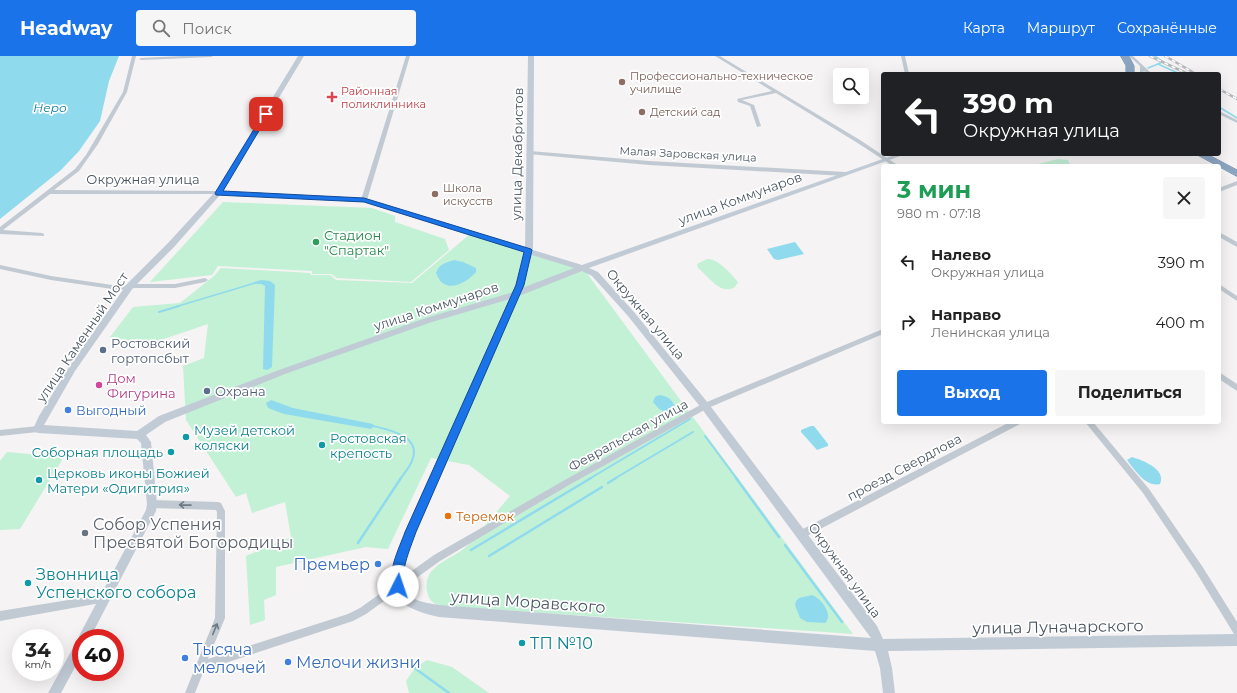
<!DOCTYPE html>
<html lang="ru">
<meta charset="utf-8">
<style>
:root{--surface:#fff;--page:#f6f6f6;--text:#222;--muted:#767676;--accent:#1a73e8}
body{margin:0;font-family:Montserrat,sans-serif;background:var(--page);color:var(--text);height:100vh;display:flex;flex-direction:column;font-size:15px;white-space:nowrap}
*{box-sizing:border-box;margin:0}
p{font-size:13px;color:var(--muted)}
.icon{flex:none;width:22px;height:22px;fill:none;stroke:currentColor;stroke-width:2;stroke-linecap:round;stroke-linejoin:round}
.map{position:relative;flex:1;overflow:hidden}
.side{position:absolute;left:881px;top:108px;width:340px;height:260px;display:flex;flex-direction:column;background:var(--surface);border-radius:4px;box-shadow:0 4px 16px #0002}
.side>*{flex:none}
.guide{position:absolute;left:881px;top:16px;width:340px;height:84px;border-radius:4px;box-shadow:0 4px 16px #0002;background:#202124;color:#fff;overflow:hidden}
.fabs{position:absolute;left:833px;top:12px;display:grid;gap:8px}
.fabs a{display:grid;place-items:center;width:36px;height:36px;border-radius:4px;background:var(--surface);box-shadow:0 4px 16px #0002;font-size:20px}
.speed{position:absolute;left:12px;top:573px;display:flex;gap:8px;font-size:20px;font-weight:700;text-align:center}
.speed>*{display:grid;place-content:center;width:52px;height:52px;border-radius:50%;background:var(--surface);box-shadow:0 4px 16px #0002;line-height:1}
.speed small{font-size:10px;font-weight:400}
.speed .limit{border:6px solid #d22;background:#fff;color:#111}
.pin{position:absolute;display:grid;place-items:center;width:34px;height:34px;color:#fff;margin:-17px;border-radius:8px;box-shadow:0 2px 6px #0006}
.me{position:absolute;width:44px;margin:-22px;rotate:4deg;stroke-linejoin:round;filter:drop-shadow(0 0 3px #0008)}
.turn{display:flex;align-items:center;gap:14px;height:84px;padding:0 16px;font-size:18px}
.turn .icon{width:52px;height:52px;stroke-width:2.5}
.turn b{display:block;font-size:28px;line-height:34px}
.round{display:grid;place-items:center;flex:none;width:42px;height:42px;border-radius:4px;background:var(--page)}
.head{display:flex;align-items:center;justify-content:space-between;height:68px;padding:0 16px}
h1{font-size:24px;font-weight:700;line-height:30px;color:#1e9e55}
.button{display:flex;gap:8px;margin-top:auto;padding:8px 16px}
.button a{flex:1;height:46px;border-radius:4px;background:var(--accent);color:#fff;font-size:16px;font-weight:700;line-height:46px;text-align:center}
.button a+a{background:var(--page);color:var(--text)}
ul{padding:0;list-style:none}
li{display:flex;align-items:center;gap:12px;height:60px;padding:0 16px}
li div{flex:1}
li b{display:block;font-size:15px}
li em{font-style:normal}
header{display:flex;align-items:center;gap:24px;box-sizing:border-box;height:56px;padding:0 20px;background:var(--accent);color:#fff}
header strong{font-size:19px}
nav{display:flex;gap:22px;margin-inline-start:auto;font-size:14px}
.search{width:280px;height:36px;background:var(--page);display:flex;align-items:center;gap:10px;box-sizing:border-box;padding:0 14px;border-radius:4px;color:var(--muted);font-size:15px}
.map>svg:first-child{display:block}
.green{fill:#c3f1d5}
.water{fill:#90daee}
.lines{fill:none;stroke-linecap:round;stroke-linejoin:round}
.stream-far2{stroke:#90daee;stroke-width:1.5}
.stream-far1{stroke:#90daee;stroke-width:2}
.stream{stroke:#90daee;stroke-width:2.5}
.highway-casing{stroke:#7690ad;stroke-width:1}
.street{fill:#c1cad2;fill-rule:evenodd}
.secondary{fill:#c1cbd6;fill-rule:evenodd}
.highway{fill:#8ba5c1;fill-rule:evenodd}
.rail-casing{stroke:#b5b8bd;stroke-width:2.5}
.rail{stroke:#fff;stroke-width:1.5;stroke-dasharray:4;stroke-linecap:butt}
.oneway{stroke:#6e7983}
.route{fill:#1a73e8;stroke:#114b97}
.education-dot{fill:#8d6e63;stroke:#fff;stroke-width:1.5}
.health-dot{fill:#e0444e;stroke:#fff;stroke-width:1.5}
.leisure-dot{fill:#2e9e5b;stroke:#fff;stroke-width:1.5}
.service-dot{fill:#5c6f8a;stroke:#fff;stroke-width:1.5}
.hotel-dot{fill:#d1479c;stroke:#fff;stroke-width:1.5}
.shop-dot{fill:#3f7fe0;stroke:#fff;stroke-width:1.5}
.culture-dot{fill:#0f9aa8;stroke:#fff;stroke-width:1.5}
.food-dot{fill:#e8710a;stroke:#fff;stroke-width:1.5}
.worship-dot{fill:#6b7280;stroke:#fff;stroke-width:1.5}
.labels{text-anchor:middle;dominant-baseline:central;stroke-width:3.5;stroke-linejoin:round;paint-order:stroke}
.far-education-label{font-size:11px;fill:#785e54;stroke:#fff;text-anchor:start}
.far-health-label{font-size:11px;fill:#be3a42;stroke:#fff;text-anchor:start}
.far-street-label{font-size:11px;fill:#4a5661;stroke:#fff}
.far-water-label{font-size:12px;font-style:italic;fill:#0c7c9b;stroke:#fff}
.street-label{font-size:13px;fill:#4a5661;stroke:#fff}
.leisure-label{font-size:13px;fill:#27864d;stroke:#fff;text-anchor:start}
.service-label{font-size:13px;fill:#4e5e75;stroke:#fff;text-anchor:start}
.hotel-label{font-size:13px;fill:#b23c85;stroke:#fff;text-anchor:start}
.shop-label{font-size:13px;fill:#366cbe;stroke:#fff;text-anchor:start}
.culture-label{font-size:13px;fill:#0d838f;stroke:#fff;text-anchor:start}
.food-label{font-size:13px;fill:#c56008;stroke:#fff;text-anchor:start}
.near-worship-label{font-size:16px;fill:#5b616d;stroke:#fff;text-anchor:start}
.near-shop-label{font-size:16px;fill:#366cbe;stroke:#fff;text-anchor:start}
.near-culture-label{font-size:16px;fill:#0d838f;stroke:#fff;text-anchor:start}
.near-street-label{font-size:16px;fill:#4a5661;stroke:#fff}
</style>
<header>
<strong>Headway</strong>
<div class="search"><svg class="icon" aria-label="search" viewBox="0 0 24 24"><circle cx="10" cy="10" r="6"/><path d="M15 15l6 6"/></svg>Поиск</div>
<nav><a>Карта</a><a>Маршрут</a><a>Сохранённые</a></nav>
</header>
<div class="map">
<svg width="1237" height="637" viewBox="0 0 1237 637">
<rect width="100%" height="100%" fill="#f5f3f3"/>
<!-- green -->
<g class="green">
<path d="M1058,103L1068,104L1071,110H1030Z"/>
<path d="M223,146L372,152L395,160V166L445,183L449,194L411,226L337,222L331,218H312V215L218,210L212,219L150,226Z"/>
<path d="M470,178L583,212L853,578L440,550C432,547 429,544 427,535C422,508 454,504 468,489C483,473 496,456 510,440L469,409L431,402L388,493L366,491L276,511V539L264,544L265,564L250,569L246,500L291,481L285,446L252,457L246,437L236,441L186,364L183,310L204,302L208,268L149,288L110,281L133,251L180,247L214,220L221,212L310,217L311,219H330L336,224L412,227Z"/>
<path d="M707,203C719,203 730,217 738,226L735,231C721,240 708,220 698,212L697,208Z"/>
<path d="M7,396L61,401L62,404L20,473L0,474V405Z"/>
<path d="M427,604L452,611L489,637H409L406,625L415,612Z"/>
</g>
<!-- water -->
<g class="water">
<path d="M0,0H119L109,25L100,65L79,95L61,114L0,163Z"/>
<path d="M795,186L804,198L778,204L774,203L767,193Z"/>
<path d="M454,204L463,206L476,212V216C469,224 455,234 444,228C440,226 438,221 436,217C439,208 445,207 454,204Z"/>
<path d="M261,224L270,225L275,229L272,311L267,314L263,313L265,230L261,228H253L254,226Z"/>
<path d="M659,339C668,340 672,343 675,351L673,355L668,357L659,353L653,346L655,341Z"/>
<path d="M271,344L293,352L373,368L374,370L371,373L284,358L268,352L266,347Z"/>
<path d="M811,370H814L828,388V390L817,394L801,376V374Z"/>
<path d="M1132,401C1142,404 1167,413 1160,428C1146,432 1134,413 1127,404Z"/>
<path d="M812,539C821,542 834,559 825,567L807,566L800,562L795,549L796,545L799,542Z"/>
</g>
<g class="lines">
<!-- stream-far2 -->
<g class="stream-far2">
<path d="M1155,0L1163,6"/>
<path d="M1162,6L1158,8L1180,18"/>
<path d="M1148,12L1158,8"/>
<path d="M1219,51L1237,62"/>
<path d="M175,251L255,227"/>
</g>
<!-- stream-far1 -->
<g class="stream-far1">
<path d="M159,256L179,250"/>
<path d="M373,370C391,374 424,381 411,407C408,413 404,418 400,423"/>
<path d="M705,380L737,423"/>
<path d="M589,423L690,363"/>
<path d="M614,423L693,376"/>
</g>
<!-- stream -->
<g class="stream">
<path d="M736,422L779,481"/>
<path d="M608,427L616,422"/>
<path d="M358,487L401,422"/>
<path d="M785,489L842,566"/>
<path d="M471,494L591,422"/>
<path d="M489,500L602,431"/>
<path d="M409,608L449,637"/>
</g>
<defs>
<g id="highway">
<path d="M1121,0H1129L1134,10V18H1126V10Z"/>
<path d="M1196,98H1207L1237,114V120Z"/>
</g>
</defs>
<!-- highway casing -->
<use href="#highway" class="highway-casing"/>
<!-- street -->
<g class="street">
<path d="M132,0H136L127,36L98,88L79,115L54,134L218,135L220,136V138H50L3,174L42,177L44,178V180L0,178V171L75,113L86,99L123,36Z"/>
<path d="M182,0H213L211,1L141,4L139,3L141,2Z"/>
<path d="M406,0H410L367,144L364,146L362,145L361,144Z"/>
<path d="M715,0H720L860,84L899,110H893L856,86L776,37L742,44L754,49L761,70L757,71L750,50L738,46L737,43L772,35Z"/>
<path d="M901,0H905L909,18H905Z"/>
<path d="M1129,0H1133L1152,18H1148L1144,15L1142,18H1138L1140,16V10Z"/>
<path d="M1219,55L1237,64V67L1219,58Z"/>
<path d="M530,95L649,105L845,116L848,118L845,120L649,109L528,98L527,97Z"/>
<path d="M1237,125V129L1219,136V132Z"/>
<path d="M1219,176L1237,186V191L1219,181Z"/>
<path d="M0,209L51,220L119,230L135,228H175L205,222L208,224L205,226L175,232H135L119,234L51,224L0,213Z"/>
<path d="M1219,228L1237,240V245L1219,233Z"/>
<path d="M883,273V278L708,352L569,429L440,505L366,558L353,565L204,614L195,637H185L215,562L217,456L216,454L152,452L149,451L148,448L149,445L152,444L218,446L221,447L225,455V562L208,603L348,558L360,552L434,499L563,425L702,348Z"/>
<path d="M1219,316L1237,328V335L1219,323Z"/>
<path d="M1010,366H1021L1020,368L805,481L802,482L799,481L798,478L799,475Z"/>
<path d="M1085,366H1093L1149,433L1202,510L1237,566V580L1234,578L1196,516L1143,437Z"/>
<path d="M38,370L41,371L42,373L41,375L38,376L0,380V374Z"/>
<path d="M106,538L109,539L111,542L109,545L106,546L0,565V555Z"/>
</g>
<!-- secondary -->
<path class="secondary" d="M298,0H304L223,135L364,142L525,192L528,0H534L533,194L582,209L897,98H906L589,212L598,216L634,256L708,347L877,570L883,583L1237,578V590L888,595L892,612L895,637H883L880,612L875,595L439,561C379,548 387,525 405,476L510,243L432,266L285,318L165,366L146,379L151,386L157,448L156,455L90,582H81V600L61,637H48L78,583L80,578L146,454L147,448L141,387L137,383L38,377L35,376L33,373L39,360L69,311L127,228L168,187L215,136ZM220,139L363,146L525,196L513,236L426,262L279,314L159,360L137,375L44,369L75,315L133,232L174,191ZM532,199L574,212L522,232ZM582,215L592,220L628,260L702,353L871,582L439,549C427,547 407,545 404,530C397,504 444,410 457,382C478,335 498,287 519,240Z"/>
<!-- highway -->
<use href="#highway" class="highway"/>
<defs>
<g id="rail">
<path d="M1150,0L1188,18"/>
<path d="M1165,0L1196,18"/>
<path d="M1219,33L1237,43"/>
</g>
</defs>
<!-- rail casing -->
<use href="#rail" class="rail-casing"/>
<!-- rail -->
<use href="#rail" class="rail"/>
</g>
<!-- one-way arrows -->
<defs><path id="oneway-shaft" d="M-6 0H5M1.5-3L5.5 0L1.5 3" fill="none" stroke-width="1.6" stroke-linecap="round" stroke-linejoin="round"/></defs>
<g class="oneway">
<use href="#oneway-shaft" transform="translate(185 449) rotate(-179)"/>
<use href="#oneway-shaft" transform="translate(215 573) rotate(-68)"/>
</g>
<!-- route -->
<path class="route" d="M264,57L269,58L223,135L364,142L531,193L532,194L524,229L416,476C411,490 405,504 403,519C403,524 404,529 402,534L398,536L394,534C386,517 399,493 405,476L516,229L524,196L364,146L216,139L215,137Z"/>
<!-- markers -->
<g class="education-dot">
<circle cx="622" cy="26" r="4"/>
<circle cx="642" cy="56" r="4"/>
<circle cx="435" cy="138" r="4"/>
</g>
<path class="health-dot" d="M330 35h4v4h4v4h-4v4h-4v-4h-4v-4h4z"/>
<circle class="leisure-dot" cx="316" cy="186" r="4"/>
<g class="service-dot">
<circle cx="103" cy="294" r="4"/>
<circle cx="207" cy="335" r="4"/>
</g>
<circle class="hotel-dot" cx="99" cy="329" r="4"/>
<g class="shop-dot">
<circle cx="68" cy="354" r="4"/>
<circle cx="378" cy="508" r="4"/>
<circle cx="185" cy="602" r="4"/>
<circle cx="288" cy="606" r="4"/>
</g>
<g class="culture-dot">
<circle cx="186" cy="381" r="4"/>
<circle cx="322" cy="389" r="4"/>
<circle cx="171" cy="396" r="4"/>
<circle cx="39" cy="424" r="4"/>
<circle cx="28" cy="527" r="4"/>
<circle cx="522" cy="587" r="4"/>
</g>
<circle class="food-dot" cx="448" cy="460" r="4"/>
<circle class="worship-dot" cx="85" cy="477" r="4"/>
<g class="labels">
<!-- far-education labels -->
<g class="far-education-label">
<text x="630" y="20">Профессионально-техническое<tspan x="630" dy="13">училище</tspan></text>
<text x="650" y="56">Детский сад</text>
<text x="443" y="132">Школа<tspan x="443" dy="13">искусств</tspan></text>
</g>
<!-- far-health labels -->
<g class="far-health-label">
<text x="341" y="35">Районная<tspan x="341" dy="13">поликлинника</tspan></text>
</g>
<!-- far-street labels -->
<g class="far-street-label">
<text transform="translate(688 98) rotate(3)">Малая Заровская улица</text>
</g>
<!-- far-water labels -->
<g class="far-water-label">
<text x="50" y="51">Неро</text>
</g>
<!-- street labels -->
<g class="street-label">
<text transform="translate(517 98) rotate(-89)">улица Декабристов</text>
<text x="143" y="123">Окружная улица</text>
<text transform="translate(740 142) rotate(-20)">улица Коммунаров</text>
<text transform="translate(436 250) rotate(-18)">улица Коммунаров</text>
<text transform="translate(646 258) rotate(50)">Окружная улица</text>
<text transform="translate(82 281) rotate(-56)">улица Каменный Мост</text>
<text transform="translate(628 379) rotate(-29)">Февральская улица</text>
<text transform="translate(904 411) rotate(-28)">проезд Свердлова</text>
<text transform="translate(845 514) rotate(54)">Окружная улица</text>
</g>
<!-- leisure labels -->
<g class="leisure-label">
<text x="324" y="179">Стадион<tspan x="324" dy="15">"Спартак"</tspan></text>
</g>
<!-- service labels -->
<g class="service-label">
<text x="111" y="287">Ростовский<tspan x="111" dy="15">гортопсбыт</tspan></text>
<text x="215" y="335">Охрана</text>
</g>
<!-- hotel labels -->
<g class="hotel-label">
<text x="107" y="322">Дом<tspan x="107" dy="15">Фигурина</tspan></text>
</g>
<!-- shop labels -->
<g class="shop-label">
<text x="76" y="354">Выгодный</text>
</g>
<!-- culture labels -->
<g class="culture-label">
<text x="194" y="374">Музей детской<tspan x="194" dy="15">коляски</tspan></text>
<text x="330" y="382">Ростовская<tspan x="330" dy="15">крепость</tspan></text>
<text x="163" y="396" text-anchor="end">Соборная площадь</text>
<text x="47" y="417">Церковь иконы Божией<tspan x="47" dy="15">Матери «Одигитрия»</tspan></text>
</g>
<!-- food labels -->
<g class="food-label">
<text x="456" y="460">Теремок</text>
</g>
<!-- near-worship labels -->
<g class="near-worship-label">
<text x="93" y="468">Собор Успения<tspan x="93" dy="18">Пресвятой Богородицы</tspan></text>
</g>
<!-- near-shop labels -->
<g class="near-shop-label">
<text x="370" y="508" text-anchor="end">Премьер</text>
<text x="193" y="593">Тысяча<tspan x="193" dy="18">мелочей</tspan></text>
<text x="296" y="606">Мелочи жизни</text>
</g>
<!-- near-culture labels -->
<g class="near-culture-label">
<text x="36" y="518">Звонница<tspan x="36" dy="18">Успенского собора</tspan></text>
<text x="530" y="587">ТП №10</text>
</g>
<!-- near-street labels -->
<g class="near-street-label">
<text transform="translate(528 546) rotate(4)">улица Моравского</text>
<text transform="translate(1058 571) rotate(-1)">улица Луначарского</text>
</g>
</g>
</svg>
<div class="fabs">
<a><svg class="icon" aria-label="search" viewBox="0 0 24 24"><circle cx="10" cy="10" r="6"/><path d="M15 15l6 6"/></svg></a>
</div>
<div class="speed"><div>34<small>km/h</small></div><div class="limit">40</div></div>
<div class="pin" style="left:266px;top:58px;background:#d93025"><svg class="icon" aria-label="arrive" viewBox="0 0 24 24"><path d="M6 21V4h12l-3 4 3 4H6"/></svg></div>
<svg class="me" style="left:398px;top:530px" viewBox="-20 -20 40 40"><circle r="19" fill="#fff"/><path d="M0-13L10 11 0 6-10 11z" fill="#1a73e8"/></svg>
<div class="guide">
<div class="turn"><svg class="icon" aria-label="left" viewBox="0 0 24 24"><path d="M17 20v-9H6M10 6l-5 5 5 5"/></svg><div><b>390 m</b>Окружная улица</div></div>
</div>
<section class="side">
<div class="head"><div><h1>3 мин</h1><p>980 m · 07:18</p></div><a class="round"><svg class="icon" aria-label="close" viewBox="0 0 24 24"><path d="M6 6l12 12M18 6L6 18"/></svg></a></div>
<ul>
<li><svg class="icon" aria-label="left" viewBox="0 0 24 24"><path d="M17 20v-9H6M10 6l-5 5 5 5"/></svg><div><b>Налево</b><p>Окружная улица</p></div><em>390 m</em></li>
<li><svg class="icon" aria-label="right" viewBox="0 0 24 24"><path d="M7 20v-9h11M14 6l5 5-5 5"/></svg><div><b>Направо</b><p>Ленинская улица</p></div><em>400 m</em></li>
</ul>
<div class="button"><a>Выход</a><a>Поделиться</a></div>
</section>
</div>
